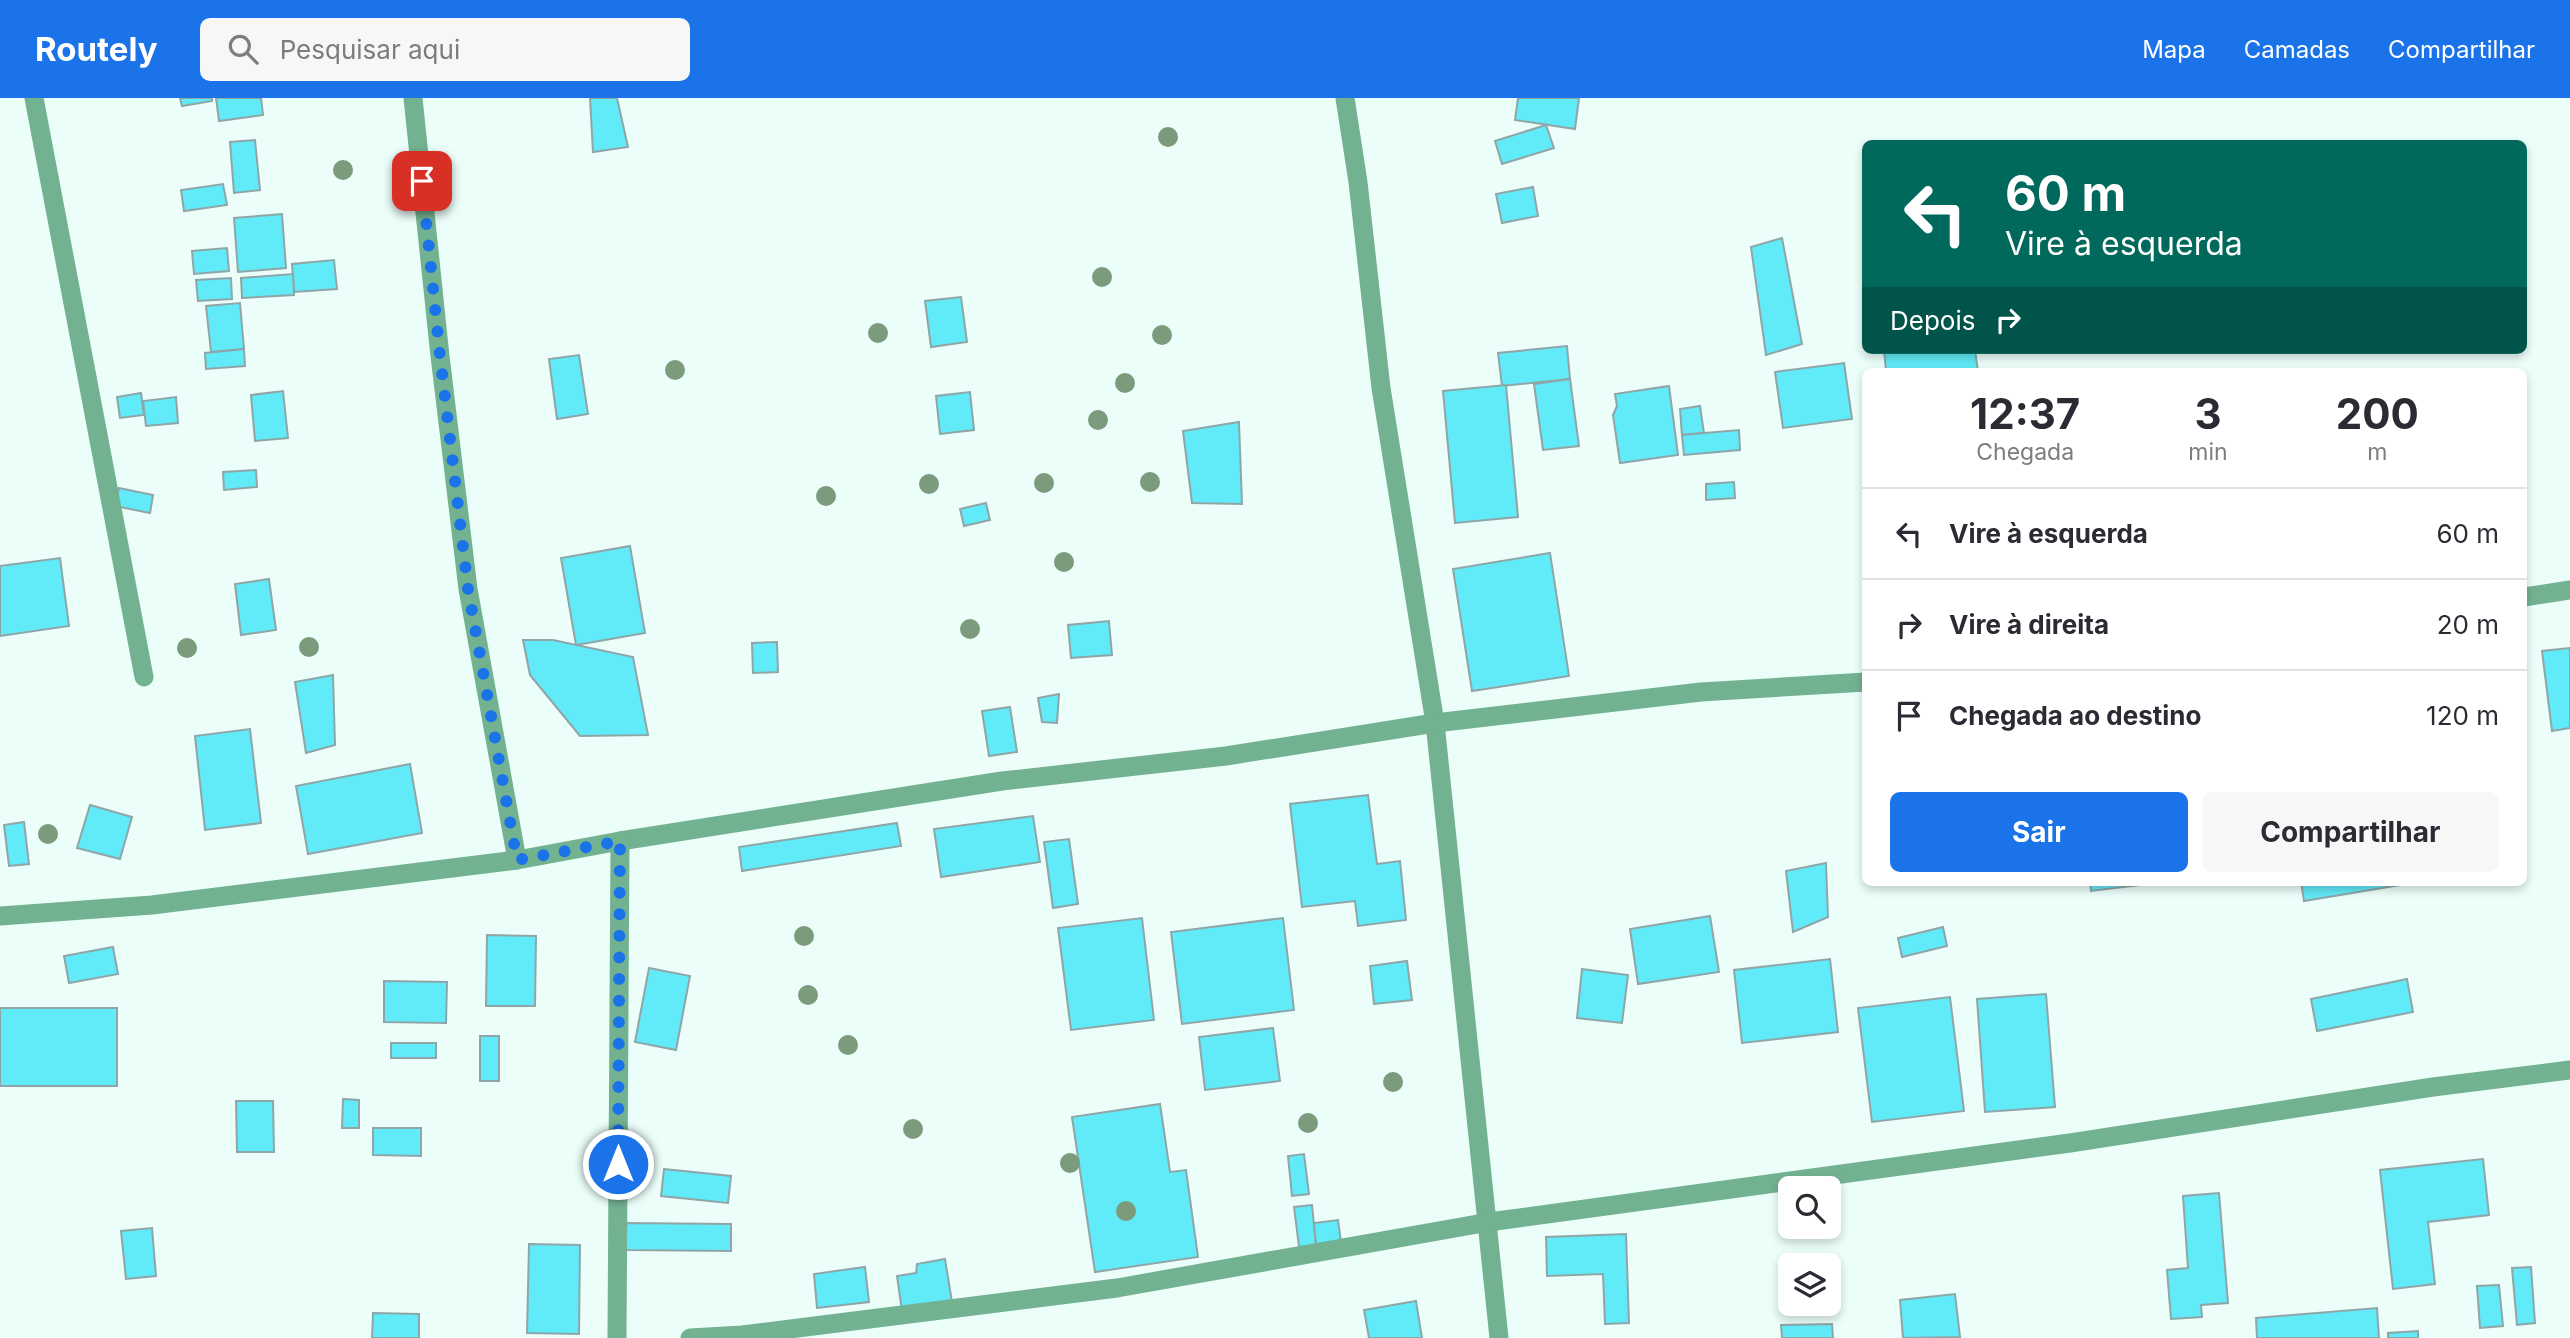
<!DOCTYPE html>
<html lang="pt">
<meta charset="utf-8">
<style>
:root{--surface:#fff;--page:#f7f7f7;--text:#2b2b33;--muted:#7c7c81;--line:#e1e1e2;--accent:#1a73e8}
body{margin:0;font-family:Inter,sans-serif;background:var(--page);color:var(--text);height:100vh;display:flex;flex-direction:column;font-size:26px;white-space:nowrap}
*{box-sizing:border-box;margin:0}
p{font-size:23px;color:var(--muted)}
.icon{flex:none;width:38px;height:38px;fill:none;stroke:currentColor;stroke-width:2;stroke-linecap:round;stroke-linejoin:round}
.map{position:relative;flex:1;overflow:hidden}
.side{position:absolute;left:1862px;top:270px;width:665px;height:518px;display:flex;flex-direction:column;background:var(--surface);border-radius:10px;box-shadow:0 4px 10px #0003}
.side>*{flex:none}
.guide{position:absolute;left:1862px;top:42px;width:665px;height:214px;border-radius:10px;box-shadow:0 4px 10px #0003;background:#00695c;color:#fff;overflow:hidden}
.tools{position:absolute;left:1778px;top:1078px;display:grid;gap:14px}
.tools a{display:grid;place-items:center;width:63px;height:63px;border-radius:10px;background:var(--surface);box-shadow:0 4px 10px #0003;font-size:35px}
.pin{position:absolute;display:grid;place-items:center;width:60px;height:60px;color:#fff;margin:-30px;border-radius:14px;box-shadow:0 4px 10px #0006}
.me{position:absolute;width:77px;margin:-38px;rotate:0deg;stroke-linejoin:round;filter:drop-shadow(0 0 5px #0008)}
.turn{display:flex;align-items:center;gap:24px;height:147px;padding:0 28px;font-size:32px}
.turn .icon{width:91px;height:91px;stroke-width:2.5}
.turn b{display:block;font-size:49px;line-height:60px}
.then{display:flex;align-items:center;height:66px;padding:0 28px;background:#0003;gap:14px;font-size:26px}
.eta{display:flex;justify-content:space-evenly;align-items:center;height:119px;text-align:center}
.eta b{font-size:42px;font-weight:700;line-height:49px}
.cta{display:flex;gap:14px;margin-top:auto;padding:14px 28px}
.cta a{flex:1;height:80px;border-radius:10px;background:var(--accent);color:#fff;font-size:28px;font-weight:700;line-height:80px;text-align:center}
.cta a+a{background:var(--page);color:var(--text)}
ul{padding:0;list-style:none}
li{display:flex;align-items:center;gap:21px;height:91px;padding:0 28px;border-top:2px solid var(--line)}
li div{flex:1}
li b{display:block;font-size:26px}
li em{font-style:normal}
header{display:flex;align-items:center;gap:42px;box-sizing:border-box;height:98px;padding:0 35px;background:var(--accent);color:#fff}
header strong{font-size:33px}
nav{display:flex;gap:38px;margin-inline-start:auto;font-size:24px}
.search{width:490px;height:63px;background:var(--page);display:flex;align-items:center;gap:18px;box-sizing:border-box;padding:0 24px;border-radius:10px;color:var(--muted);font-size:26px}
.map>svg:first-child{display:block}
.building{fill:#61eaf7;stroke:#8fa6a8;stroke-width:2}
.lines{fill:none;stroke-linecap:round;stroke-linejoin:round}
.minor{stroke:#73b291;stroke-width:19}
.tree{fill:#7c9a7c}
.route{stroke:#1a73e8;stroke-width:12;stroke-dasharray:0 21.6}
</style>
<header>
<strong>Routely</strong>
<div class="search"><svg class="icon" aria-label="search" viewBox="0 0 24 24"><circle cx="10" cy="10" r="6"/><path d="M15 15l6 6"/></svg>Pesquisar aqui</div>
<nav><a>Mapa</a><a>Camadas</a><a>Compartilhar</a></nav>
</header>
<div class="map">
<svg width="2570" height="1240" viewBox="0 0 2570 1240">
<rect width="100%" height="100%" fill="#ebfefa"/>
<!-- building -->
<g class="building">
<path d="M180,0H212V3L182,8Z"/>
<path d="M216,0H261L263,17L219,23Z"/>
<path d="M590,0H617L628,49L593,54Z"/>
<path d="M1518,0H1579L1575,31L1515,22Z"/>
<path d="M1546,27L1554,50L1502,66L1495,43Z"/>
<path d="M255,42L260,92L234,95L230,44Z"/>
<path d="M223,86L227,107L184,113L181,92Z"/>
<path d="M1533,89L1538,118L1502,125L1496,96Z"/>
<path d="M282,116L286,170L238,174L234,120Z"/>
<path d="M1782,140L1802,246L1766,257L1751,149Z"/>
<path d="M227,150L229,173L194,176L192,153Z"/>
<path d="M334,162L337,191L294,194L292,166Z"/>
<path d="M293,176L294,197L242,200L241,180Z"/>
<path d="M231,180L232,201L198,203L196,182Z"/>
<path d="M961,199L967,244L931,249L925,203Z"/>
<path d="M240,205L244,251L211,254L206,208Z"/>
<path d="M1567,248L1570,281L1502,288L1498,255Z"/>
<path d="M244,251L245,268L206,271L205,255Z"/>
<path d="M1884,252H1975L1978,273H1886Z"/>
<path d="M579,257L588,316L557,321L549,261Z"/>
<path d="M1844,265L1852,321L1783,330L1775,274Z"/>
<path d="M1570,281L1579,348L1543,352L1534,286Z"/>
<path d="M1506,287L1518,419L1455,425L1443,293Z"/>
<path d="M1669,288L1678,357L1620,365L1613,317L1617,308L1615,296Z"/>
<path d="M283,293L288,340L255,343L251,297Z"/>
<path d="M970,294L974,332L940,336L936,298Z"/>
<path d="M141,295L144,317L120,320L117,299Z"/>
<path d="M176,299L178,325L146,328L143,303Z"/>
<path d="M1700,308L1704,335L1682,337L1680,311Z"/>
<path d="M1239,324L1242,406L1192,405L1183,333Z"/>
<path d="M1739,332L1740,352L1684,357L1682,337Z"/>
<path d="M256,372L257,389L224,392L223,374Z"/>
<path d="M1734,384L1735,400L1706,402V386Z"/>
<path d="M119,390L153,397L150,415L115,408Z"/>
<path d="M986,405L990,422L964,428L960,411Z"/>
<path d="M630,448L645,535L576,547L561,460Z"/>
<path d="M1550,455L1569,578L1472,593L1453,471Z"/>
<path d="M60,460L69,528L0,538V468Z"/>
<path d="M269,481L276,532L241,537L235,486Z"/>
<path d="M1109,523L1112,557L1071,560L1068,527Z"/>
<path d="M523,542H553L633,559L648,637L580,638L530,577Z"/>
<path d="M777,544L778,574L753,575L752,545Z"/>
<path d="M2570,550V630L2552,633L2542,553Z"/>
<path d="M333,577L335,647L306,655L295,584Z"/>
<path d="M1059,596L1057,625L1042,624L1038,600Z"/>
<path d="M1010,609L1017,654L989,658L982,613Z"/>
<path d="M250,631L261,725L205,732L195,638Z"/>
<path d="M410,666L422,735L308,756L296,688Z"/>
<path d="M1368,697L1377,766L1400,763L1406,822L1358,828L1355,803L1302,809L1290,706Z"/>
<path d="M90,707L132,719L120,761L77,750Z"/>
<path d="M1033,718L1040,764L941,779L934,731Z"/>
<path d="M24,724L29,766L9,768L4,727Z"/>
<path d="M897,725L901,748L742,773L739,749Z"/>
<path d="M1069,741L1078,806L1053,810L1044,744Z"/>
<path d="M1826,765L1828,819L1793,834L1786,773Z"/>
<path d="M2090,784H2165L2091,793Z"/>
<path d="M2301,784H2418L2304,803Z"/>
<path d="M1710,818L1719,874L1638,886L1630,831Z"/>
<path d="M1142,820L1154,922L1071,932L1058,830Z"/>
<path d="M1283,820L1294,912L1182,926L1171,834Z"/>
<path d="M1943,829L1947,848L1902,859L1898,840Z"/>
<path d="M487,837L536,838L535,908H486Z"/>
<path d="M113,849L118,876L69,885L64,858Z"/>
<path d="M1830,861L1838,934L1742,945L1734,872Z"/>
<path d="M1407,863L1412,902L1374,906L1370,868Z"/>
<path d="M649,870L690,878L676,952L635,944Z"/>
<path d="M1582,871L1628,877L1622,925L1577,920Z"/>
<path d="M2407,881L2413,914L2317,933L2311,901Z"/>
<path d="M384,883L447,884L446,925L384,924Z"/>
<path d="M2046,896L2055,1009L1985,1014L1977,901Z"/>
<path d="M1950,899L1964,1013L1872,1024L1858,910Z"/>
<rect x="0" y="910" width="117" height="78"/>
<path d="M1273,930L1280,983L1205,992L1199,939Z"/>
<rect x="480" y="938" width="19" height="45"/>
<rect x="391" y="945" width="45" height="15"/>
<path d="M343,1001L359,1002V1030H342Z"/>
<path d="M236,1003H273L274,1054H237Z"/>
<path d="M1160,1006L1170,1074L1186,1072L1198,1159L1095,1174L1072,1019Z"/>
<path d="M373,1030H421V1058L373,1057Z"/>
<path d="M1304,1056L1309,1096L1292,1098L1288,1058Z"/>
<path d="M2483,1061L2489,1117L2428,1124L2435,1186L2393,1191L2380,1072Z"/>
<path d="M664,1071L731,1078L728,1105L661,1098Z"/>
<path d="M2219,1095L2228,1205L2201,1207L2202,1219L2171,1221L2167,1172L2188,1170L2183,1098Z"/>
<path d="M1312,1107L1316,1147L1299,1149L1294,1109Z"/>
<path d="M1338,1122L1341,1144L1316,1147L1314,1125Z"/>
<path d="M625,1125L731,1126V1153L625,1152Z"/>
<path d="M152,1130L156,1178L126,1181L121,1133Z"/>
<path d="M1626,1136L1629,1225L1605,1226L1603,1176L1547,1178L1546,1139Z"/>
<path d="M529,1146L580,1147L579,1236L527,1235Z"/>
<path d="M945,1161L952,1204L902,1213L897,1178L916,1175L917,1166Z"/>
<path d="M865,1169L869,1204L817,1210L814,1176Z"/>
<path d="M2531,1169L2535,1225L2517,1227L2512,1170Z"/>
<path d="M2499,1187L2503,1228L2480,1230L2477,1188Z"/>
<path d="M1955,1196L1960,1239L1903,1240L1900,1202Z"/>
<path d="M1416,1203L1422,1240H1369L1364,1212Z"/>
<path d="M2377,1210L2379,1240H2257L2256,1220Z"/>
<path d="M373,1215L419,1216V1240H372Z"/>
<path d="M1832,1226L1833,1240H1782L1781,1227Z"/>
<path d="M2418,1233V1240H2388V1235Z"/>
</g>
<g class="lines">
<!-- minor -->
<g class="minor">
<path d="M34,0L144,579"/>
<path d="M413,0L440,258L468,491L517,762"/>
<path d="M1345,0L1358,84L1381,290L1435,625L1499,1240"/>
<path d="M2524,499L2570,492"/>
<path d="M0,818L152,807L517,762L620,743L1002,683L1226,658L1435,625L1701,594L1866,584"/>
<path d="M617,1240L620,743"/>
<path d="M690,1240L742,1237L1117,1190L1489,1124L2070,1045L2433,989L2570,972"/>
</g>
</g>
<!-- trees -->
<g class="tree">
<circle cx="1168" cy="39" r="10"/>
<circle cx="343" cy="72" r="10"/>
<circle cx="1102" cy="179" r="10"/>
<circle cx="878" cy="235" r="10"/>
<circle cx="1162" cy="237" r="10"/>
<circle cx="675" cy="272" r="10"/>
<circle cx="1125" cy="285" r="10"/>
<circle cx="1098" cy="322" r="10"/>
<circle cx="1150" cy="384" r="10"/>
<circle cx="1044" cy="385" r="10"/>
<circle cx="929" cy="386" r="10"/>
<circle cx="826" cy="398" r="10"/>
<circle cx="1064" cy="464" r="10"/>
<circle cx="970" cy="531" r="10"/>
<circle cx="309" cy="549" r="10"/>
<circle cx="187" cy="550" r="10"/>
<circle cx="48" cy="736" r="10"/>
<circle cx="804" cy="838" r="10"/>
<circle cx="808" cy="897" r="10"/>
<circle cx="848" cy="947" r="10"/>
<circle cx="1393" cy="984" r="10"/>
<circle cx="1308" cy="1025" r="10"/>
<circle cx="913" cy="1031" r="10"/>
<circle cx="1070" cy="1065" r="10"/>
<circle cx="1126" cy="1113" r="10"/>
</g>
<g class="lines">
<!-- route -->
<path class="route" d="M422,83L440,258L468,491L517,762L620,743L618,1066"/>
</g>
</svg>
<div class="tools">
<a><svg class="icon" aria-label="search" viewBox="0 0 24 24"><circle cx="10" cy="10" r="6"/><path d="M15 15l6 6"/></svg></a>
<a><svg class="icon" aria-label="layers" viewBox="0 0 24 24"><path d="M12 4l9 5-9 5-9-5zM3 14l9 5 9-5"/></svg></a>
</div>
<div class="pin" style="left:422px;top:83px;background:#d93025"><svg class="icon" aria-label="arrive" viewBox="0 0 24 24"><path d="M6 21V4h12l-3 4 3 4H6"/></svg></div>
<svg class="me" style="left:618px;top:1066px" viewBox="-20 -20 40 40"><circle r="17" fill="#1a73e8" stroke="#fff" stroke-width="3"/><path d="M0-11L8 9 0 5-8 9z" fill="#fff"/></svg>
<div class="guide">
<div class="turn"><svg class="icon" aria-label="left" viewBox="0 0 24 24"><path d="M17 20v-9H6M10 6l-5 5 5 5"/></svg><div><b>60 m</b>Vire à esquerda</div></div>
<div class="then">Depois<svg class="icon" aria-label="right" viewBox="0 0 24 24"><path d="M7 20v-9h11M14 6l5 5-5 5"/></svg></div>
</div>
<section class="side">
<div class="eta">
<div><b>12:37</b><p>Chegada</p></div>
<div><b>3</b><p>min</p></div>
<div><b>200</b><p>m</p></div>
</div>
<ul>
<li><svg class="icon" aria-label="left" viewBox="0 0 24 24"><path d="M17 20v-9H6M10 6l-5 5 5 5"/></svg><div><b>Vire à esquerda</b></div><em>60 m</em></li>
<li><svg class="icon" aria-label="right" viewBox="0 0 24 24"><path d="M7 20v-9h11M14 6l5 5-5 5"/></svg><div><b>Vire à direita</b></div><em>20 m</em></li>
<li><svg class="icon" aria-label="arrive" viewBox="0 0 24 24"><path d="M6 21V4h12l-3 4 3 4H6"/></svg><div><b>Chegada ao destino</b></div><em>120 m</em></li>
</ul>
<div class="cta"><a>Sair</a><a>Compartilhar</a></div>
</section>
</div>
